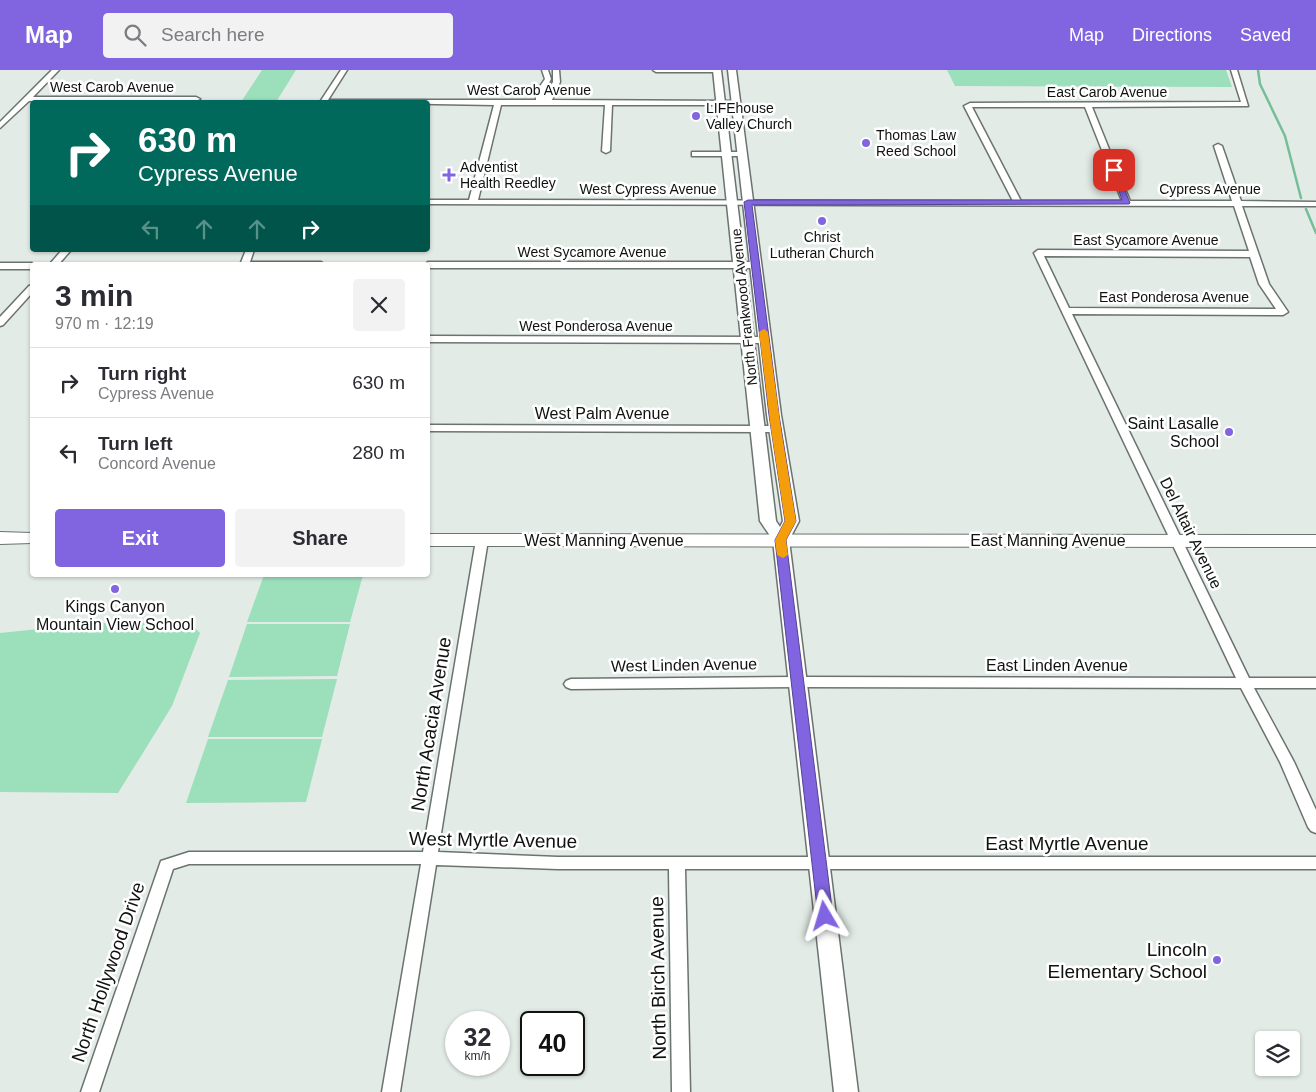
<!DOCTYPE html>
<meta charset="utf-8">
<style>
:root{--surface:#fff;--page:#f2f2f3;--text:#2b2b33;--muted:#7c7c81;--line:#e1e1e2;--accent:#8165e0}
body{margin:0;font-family:Arial,sans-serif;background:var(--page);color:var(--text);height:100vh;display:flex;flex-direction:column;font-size:19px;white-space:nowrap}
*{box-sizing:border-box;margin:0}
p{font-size:16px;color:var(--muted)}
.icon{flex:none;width:28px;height:28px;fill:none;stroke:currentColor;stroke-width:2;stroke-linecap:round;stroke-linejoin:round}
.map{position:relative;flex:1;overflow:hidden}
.panel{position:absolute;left:30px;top:192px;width:400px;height:315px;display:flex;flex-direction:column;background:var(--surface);border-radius:5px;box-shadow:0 1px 4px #0004}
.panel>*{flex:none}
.banner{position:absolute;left:30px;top:30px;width:400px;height:152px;border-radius:5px;box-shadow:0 1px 4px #0004;background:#00695c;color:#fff;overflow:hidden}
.controls{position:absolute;left:1255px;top:961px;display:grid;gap:10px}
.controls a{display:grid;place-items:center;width:45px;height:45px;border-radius:5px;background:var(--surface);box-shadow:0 1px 4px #0004;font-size:25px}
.speed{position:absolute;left:445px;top:941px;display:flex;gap:10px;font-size:25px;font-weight:700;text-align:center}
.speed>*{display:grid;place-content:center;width:65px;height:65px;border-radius:50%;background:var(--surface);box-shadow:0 1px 4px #0004;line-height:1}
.speed small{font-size:12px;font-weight:400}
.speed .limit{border:2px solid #111;border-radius:8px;background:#fff;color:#111}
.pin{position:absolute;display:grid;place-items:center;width:42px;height:42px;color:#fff;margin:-21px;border-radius:10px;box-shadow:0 2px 8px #0006}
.me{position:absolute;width:55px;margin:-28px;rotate:353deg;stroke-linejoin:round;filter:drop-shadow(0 0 4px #0008)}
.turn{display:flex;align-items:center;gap:18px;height:105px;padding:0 25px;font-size:22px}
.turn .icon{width:65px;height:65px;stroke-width:2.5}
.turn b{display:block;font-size:35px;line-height:42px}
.lanes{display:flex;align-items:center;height:48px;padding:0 25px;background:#0003;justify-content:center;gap:25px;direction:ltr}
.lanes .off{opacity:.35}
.round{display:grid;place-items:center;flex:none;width:52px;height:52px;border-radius:5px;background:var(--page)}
.headline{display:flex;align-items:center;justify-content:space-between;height:85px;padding:0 25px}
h1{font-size:30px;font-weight:700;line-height:38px}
.cta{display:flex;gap:10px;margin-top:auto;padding:10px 25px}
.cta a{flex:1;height:58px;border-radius:5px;background:var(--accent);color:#fff;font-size:20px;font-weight:700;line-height:58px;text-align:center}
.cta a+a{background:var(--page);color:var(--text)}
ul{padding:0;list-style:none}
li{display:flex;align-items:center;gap:15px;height:70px;padding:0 25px;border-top:1px solid var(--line)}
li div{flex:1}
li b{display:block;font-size:19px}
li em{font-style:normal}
header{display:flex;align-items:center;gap:30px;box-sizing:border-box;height:70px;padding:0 25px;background:var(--accent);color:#fff}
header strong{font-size:24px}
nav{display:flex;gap:28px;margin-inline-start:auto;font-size:18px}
.search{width:350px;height:45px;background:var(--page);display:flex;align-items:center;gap:12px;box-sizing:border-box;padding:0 18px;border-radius:5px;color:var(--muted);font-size:19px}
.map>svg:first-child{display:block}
.green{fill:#9bdfbb}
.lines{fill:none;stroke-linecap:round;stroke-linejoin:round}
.stream{stroke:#75be98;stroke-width:2.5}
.minor-casing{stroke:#6b736f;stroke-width:3}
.tertiary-casing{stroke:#6b736f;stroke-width:3}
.secondary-casing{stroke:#6b736f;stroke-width:2}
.minor{fill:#fff;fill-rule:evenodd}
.tertiary{fill:#fff;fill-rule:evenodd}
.secondary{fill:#fff;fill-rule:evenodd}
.route{fill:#8165e0;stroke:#544292}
.slow{fill:#f59e0b}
.poi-dot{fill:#8165e0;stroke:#fff;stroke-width:2}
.labels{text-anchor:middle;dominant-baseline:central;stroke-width:5;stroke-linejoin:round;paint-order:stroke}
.far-street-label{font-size:14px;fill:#0f1210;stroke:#fff}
.far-poi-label{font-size:14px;fill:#0f1210;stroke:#fff;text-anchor:start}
.street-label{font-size:16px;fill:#0f1210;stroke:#fff}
.poi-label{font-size:16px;fill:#0f1210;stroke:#fff;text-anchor:end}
.near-street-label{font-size:19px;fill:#0f1210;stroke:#fff}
.near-poi-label{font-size:19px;fill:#0f1210;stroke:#fff;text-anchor:end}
</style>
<header>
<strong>Map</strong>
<div class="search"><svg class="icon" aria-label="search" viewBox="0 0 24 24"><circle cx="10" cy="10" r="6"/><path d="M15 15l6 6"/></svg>Search here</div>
<nav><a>Map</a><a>Directions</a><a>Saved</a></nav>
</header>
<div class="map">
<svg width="1316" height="1022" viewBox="0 0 1316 1022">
<rect width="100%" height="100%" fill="#e2ebe6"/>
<!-- green -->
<g class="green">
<path d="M262,0H296L276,32H241Z"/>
<path d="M947,0H1226L1232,17L955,16Z"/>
<path d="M264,505H363L350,552H247Z"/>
<path d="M97,553H190L200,563L172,636L118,723L0,722V563Z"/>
<path d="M247,554H350L337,606L229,607Z"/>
<path d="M337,609L322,667H208L228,610Z"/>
<path d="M208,669H322L306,732L186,733Z"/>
</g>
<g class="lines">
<!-- stream -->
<g class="stream">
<path d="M1258,0L1260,14L1285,66L1301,128"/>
<path d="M1306,139L1316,163"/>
</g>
<defs>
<g id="minor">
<path d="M52,0H59L33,27H196L200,29L196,31H29L0,58V52Z"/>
<path d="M341,0H347L328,30H536V22L545,9L542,0H548L551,9L544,22V28L553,12V0H559L560,12L552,30L736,31L740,33L736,35H612L610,81L606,83L602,81L605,35H501L478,130L1013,131L964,36L970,33L1241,32L1231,0H1237L1248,36L1092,37L1130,131H1232L1214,76L1218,74L1222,76L1241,131L1316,132V136H1242L1269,214L1288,242L1283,245L1072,244L1249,608H1316V618H1254L1294,692L1316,740V763L1311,761L1308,757L1280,692L1241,618L798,617L571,619L566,617L564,614L566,611L571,609L798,607L1236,608L1034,183L1038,180L1249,181L1234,136L428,134V130H469L494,35L320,32ZM972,37H1085L1122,131H1021ZM1044,186L1250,187L1259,214L1276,239L1069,238Z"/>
<path d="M653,0H720L717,2H656Z"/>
<path d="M692,82H742L746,84L742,86H692Z"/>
<path d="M62,180H71L58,195H49Z"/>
<path d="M246,180H254L250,192H321L325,195H240Z"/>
<path d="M428,192H756L760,195L756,198H428V195H424Z"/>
<path d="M0,193H32L36,195H32V199H0Z"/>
<path d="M32,215V223L3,255L0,256V247L29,216Z"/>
<path d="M428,266L765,267L770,270L765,273L428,272Z"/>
<path d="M428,355L776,356L781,359L776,362L428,361Z"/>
<path d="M482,466L488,470L438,782L558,787H1316V799H685L690,1022H672L669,799H558L436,795L400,1022H382L421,794H189L173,799L99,1022H81L161,791L189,782H423L476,470Z"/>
</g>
<path id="tertiary" d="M713,0H721L776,451L780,457L783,451L767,345L728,0H736L781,345L799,451L789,470L858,1022H834L773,470L760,451Z"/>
<g id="secondary">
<path d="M0,462L32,463V473L0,474Z"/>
<path d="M428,464L1316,465V477L428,476Z"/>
</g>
</defs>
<!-- minor casing -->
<use href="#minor" class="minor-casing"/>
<!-- tertiary casing -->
<use href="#tertiary" class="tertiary-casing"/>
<!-- secondary casing -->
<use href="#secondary" class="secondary-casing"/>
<!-- minor -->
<use href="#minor" class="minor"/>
<!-- tertiary -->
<use href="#tertiary" class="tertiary"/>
<!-- secondary -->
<use href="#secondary" class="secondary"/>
</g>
<!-- route -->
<path class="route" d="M1111,98L1117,100L1130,133L1129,134L752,135L779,345L796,451L786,470L833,846L830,851L825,852L820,851L818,846L775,470L785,451L769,345L744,132L748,130H1122Z"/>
<!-- slow -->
<path class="slow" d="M764,259L768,262L781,359L796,451L786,470L788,485L783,488L777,485L775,470L785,451L771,359L759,262Z"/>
<!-- markers -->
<g class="poi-dot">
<circle cx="696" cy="46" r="5"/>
<circle cx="866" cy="73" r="5"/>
<path d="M446.5 97.5h5v5h5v5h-5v5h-5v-5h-5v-5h5z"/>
<circle cx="822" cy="151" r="5"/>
<circle cx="1229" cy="362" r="5"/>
<circle cx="115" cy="519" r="5"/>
<circle cx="1217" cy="890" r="5"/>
</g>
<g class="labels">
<!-- far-street labels -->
<g class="far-street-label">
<text x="112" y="17">West Carob Avenue</text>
<text x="529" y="20">West Carob Avenue</text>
<text x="1107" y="22">East Carob Avenue</text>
<text x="648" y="119">West Cypress Avenue</text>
<text x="1210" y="119">Cypress Avenue</text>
<text x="1146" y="170">East Sycamore Avenue</text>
<text x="592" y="182">West Sycamore Avenue</text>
<text x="1174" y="227">East Ponderosa Avenue</text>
<text transform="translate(744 237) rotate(-96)">North Frankwood Avenue</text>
<text x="596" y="256">West Ponderosa Avenue</text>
</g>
<!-- far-poi labels -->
<g class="far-poi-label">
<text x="706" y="38">LIFEhouse<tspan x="706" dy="16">Valley Church</tspan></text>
<text x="876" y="65">Thomas Law<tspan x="876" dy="16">Reed School</tspan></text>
<text x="460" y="97">Adventist<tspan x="460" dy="16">Health Reedley</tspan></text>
<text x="822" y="167" text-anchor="middle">Christ<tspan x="822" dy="16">Lutheran Church</tspan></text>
</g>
<!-- street labels -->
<g class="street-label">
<text x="602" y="343">West Palm Avenue</text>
<text transform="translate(1191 463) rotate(64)">Del Altair Avenue</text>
<text x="604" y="470">West Manning Avenue</text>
<text x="1048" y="470">East Manning Avenue</text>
<text transform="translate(684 595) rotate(-1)">West Linden Avenue</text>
<text x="1057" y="595">East Linden Avenue</text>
</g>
<!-- poi labels -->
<g class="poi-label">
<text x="1219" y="353">Saint Lasalle<tspan x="1219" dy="18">School</tspan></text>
<text x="115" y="536" text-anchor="middle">Kings Canyon<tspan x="115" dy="18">Mountain View School</tspan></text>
</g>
<!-- near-street labels -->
<g class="near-street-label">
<text transform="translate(431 654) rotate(-81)">North Acacia Avenue</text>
<text transform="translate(493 770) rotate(1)">West Myrtle Avenue</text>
<text x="1067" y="773">East Myrtle Avenue</text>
<text transform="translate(108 902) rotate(-71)">North Hollywood Drive</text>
<text transform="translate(658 908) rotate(-91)">North Birch Avenue</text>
</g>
<!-- near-poi labels -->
<g class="near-poi-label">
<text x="1207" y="879">Lincoln<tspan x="1207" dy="22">Elementary School</tspan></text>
</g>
</g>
</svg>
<div class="controls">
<a><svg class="icon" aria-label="layers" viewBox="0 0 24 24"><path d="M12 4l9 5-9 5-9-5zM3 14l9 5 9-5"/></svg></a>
</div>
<div class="speed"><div>32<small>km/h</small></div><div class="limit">40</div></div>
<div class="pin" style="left:1114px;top:100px;background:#d93025"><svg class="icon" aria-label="arrive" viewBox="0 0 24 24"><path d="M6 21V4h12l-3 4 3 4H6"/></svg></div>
<svg class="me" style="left:825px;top:846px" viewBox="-20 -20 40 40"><path d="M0-17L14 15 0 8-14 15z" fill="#8165e0" stroke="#fff" stroke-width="4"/></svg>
<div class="banner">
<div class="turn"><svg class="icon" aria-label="right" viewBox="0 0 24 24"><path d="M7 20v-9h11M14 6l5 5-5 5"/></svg><div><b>630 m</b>Cypress Avenue</div></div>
<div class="lanes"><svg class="icon off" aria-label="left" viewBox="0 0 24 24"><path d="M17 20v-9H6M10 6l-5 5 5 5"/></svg><svg class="icon off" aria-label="ahead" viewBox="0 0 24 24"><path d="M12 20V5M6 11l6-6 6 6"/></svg><svg class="icon off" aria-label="ahead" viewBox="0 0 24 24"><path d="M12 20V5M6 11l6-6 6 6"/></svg><svg class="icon" aria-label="right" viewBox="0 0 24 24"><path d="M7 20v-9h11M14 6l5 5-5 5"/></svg></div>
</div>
<section class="panel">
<div class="headline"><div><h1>3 min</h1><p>970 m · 12:19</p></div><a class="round"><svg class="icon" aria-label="close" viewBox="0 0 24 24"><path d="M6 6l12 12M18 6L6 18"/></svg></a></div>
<ul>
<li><svg class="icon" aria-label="right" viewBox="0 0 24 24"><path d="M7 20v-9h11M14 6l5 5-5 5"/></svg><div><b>Turn right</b><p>Cypress Avenue</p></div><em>630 m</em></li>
<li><svg class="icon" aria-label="left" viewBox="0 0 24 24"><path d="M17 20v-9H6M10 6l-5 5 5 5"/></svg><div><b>Turn left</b><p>Concord Avenue</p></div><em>280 m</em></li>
</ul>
<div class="cta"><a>Exit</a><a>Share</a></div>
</section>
</div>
